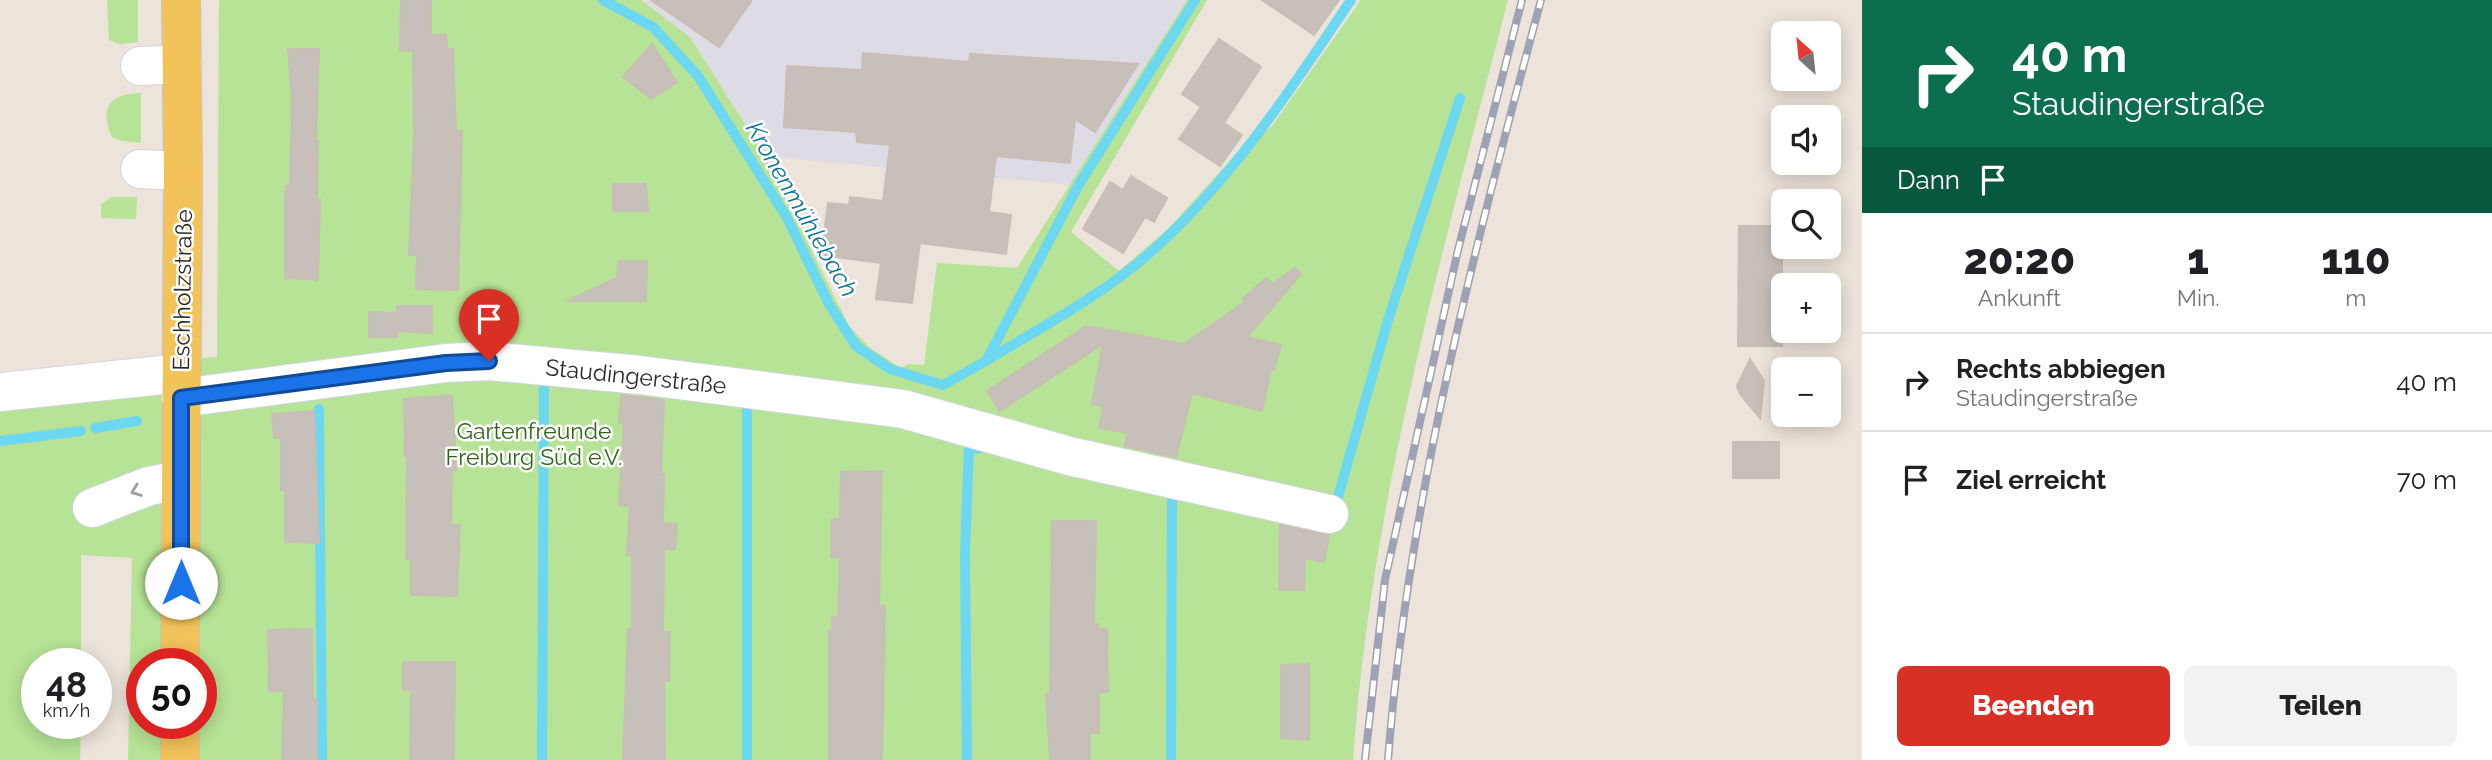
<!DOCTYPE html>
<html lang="de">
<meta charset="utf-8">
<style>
:root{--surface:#fff;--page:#f2f2f2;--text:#202124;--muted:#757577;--line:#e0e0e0;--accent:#d93025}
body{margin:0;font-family:Raleway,sans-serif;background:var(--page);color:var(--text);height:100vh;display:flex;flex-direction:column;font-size:26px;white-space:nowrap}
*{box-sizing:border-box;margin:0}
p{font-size:23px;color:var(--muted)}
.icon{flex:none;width:38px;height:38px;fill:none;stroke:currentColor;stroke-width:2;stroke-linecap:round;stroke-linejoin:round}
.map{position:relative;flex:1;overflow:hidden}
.drawer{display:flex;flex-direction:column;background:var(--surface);width:630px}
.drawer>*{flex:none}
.banner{background:#0b6e4f;color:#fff;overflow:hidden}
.needle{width:46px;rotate:333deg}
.fabs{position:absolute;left:1771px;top:21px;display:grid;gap:14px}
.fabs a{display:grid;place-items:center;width:70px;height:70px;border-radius:10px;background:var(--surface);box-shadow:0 4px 18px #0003;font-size:35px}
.speed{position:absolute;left:21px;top:648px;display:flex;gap:14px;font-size:35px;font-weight:700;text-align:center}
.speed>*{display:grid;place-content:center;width:91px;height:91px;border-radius:50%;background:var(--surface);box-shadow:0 4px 18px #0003;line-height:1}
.speed small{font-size:18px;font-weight:400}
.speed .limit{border:10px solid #d22;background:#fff;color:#111}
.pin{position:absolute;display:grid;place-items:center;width:60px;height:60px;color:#fff;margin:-72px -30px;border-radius:50% 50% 50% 0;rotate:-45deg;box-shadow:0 0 7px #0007}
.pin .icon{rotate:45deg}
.me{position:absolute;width:77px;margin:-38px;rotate:0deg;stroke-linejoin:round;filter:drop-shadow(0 0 5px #0008)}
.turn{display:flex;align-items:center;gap:24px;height:147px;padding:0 35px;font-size:32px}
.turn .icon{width:91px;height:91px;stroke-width:2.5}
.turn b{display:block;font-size:49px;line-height:60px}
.then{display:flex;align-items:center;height:66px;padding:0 35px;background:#0003;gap:14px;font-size:26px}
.eta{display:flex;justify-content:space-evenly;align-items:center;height:119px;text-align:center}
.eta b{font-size:42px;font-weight:800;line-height:49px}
.primary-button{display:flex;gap:14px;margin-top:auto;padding:14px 35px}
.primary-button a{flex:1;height:80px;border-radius:10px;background:var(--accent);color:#fff;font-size:28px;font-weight:800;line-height:80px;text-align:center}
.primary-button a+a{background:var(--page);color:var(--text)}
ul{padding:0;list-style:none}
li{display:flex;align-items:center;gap:21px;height:98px;padding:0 35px;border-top:2px solid var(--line)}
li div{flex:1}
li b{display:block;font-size:26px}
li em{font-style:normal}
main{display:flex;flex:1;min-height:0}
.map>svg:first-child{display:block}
.industrial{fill:#dddbe4}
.green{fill:#b6e395;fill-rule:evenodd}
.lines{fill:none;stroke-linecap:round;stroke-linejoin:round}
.stream{stroke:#6bd7f0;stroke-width:10}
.building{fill:#c7c0ba;stroke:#c7bfb4;stroke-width:2}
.minor-casing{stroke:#d0d5e2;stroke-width:40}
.major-casing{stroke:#c3c3c3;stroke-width:40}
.minor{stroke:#fff;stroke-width:38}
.major{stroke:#f2c359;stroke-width:38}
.rail-casing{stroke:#9da2b4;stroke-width:8}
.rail{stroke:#fff;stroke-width:5;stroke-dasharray:16;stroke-linecap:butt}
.oneway{stroke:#9f9f9f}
.route-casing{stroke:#114b97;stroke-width:18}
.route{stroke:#1a73e8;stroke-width:12}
.labels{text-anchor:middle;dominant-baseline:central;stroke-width:5;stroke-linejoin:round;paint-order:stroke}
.street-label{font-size:23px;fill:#292929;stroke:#fff}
.park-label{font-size:23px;fill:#2f6618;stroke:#fff}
.water-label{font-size:24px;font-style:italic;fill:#0b749b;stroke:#fff}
</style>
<main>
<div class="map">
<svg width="1862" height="760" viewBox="0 0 1862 760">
<rect width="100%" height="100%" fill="#ece3da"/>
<!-- industrial -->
<path class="industrial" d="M641,0H1187L1072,185L765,156L690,37Z"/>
<!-- green -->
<g class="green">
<path d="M107,0H138V42L120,44L109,40Z"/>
<path d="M219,0H641L690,37L765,156L849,326L870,348L901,368L908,364L924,365L937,263L1017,268L1187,0H1207L1071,232L1119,271L1169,228L1226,165L1272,126L1361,0H1508C1443,250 1371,502 1353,760H128L132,558L81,555V663H37V723H81L80,760H0V404L136,363L217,357ZM142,663H201V723H142Z"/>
<path d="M141,93V143L122,141L112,137C98,107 111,94 141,93Z"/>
<path d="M112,197H137L136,219L101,218V204Z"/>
</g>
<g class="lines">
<!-- stream -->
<g class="stream">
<path d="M603,0L653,27L698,76L786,216L829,304L856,346L890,369L943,385L986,361L1078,186L1195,0"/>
<path d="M989,359C1045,325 1104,294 1153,250C1233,178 1292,88 1351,0"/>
<path d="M740,401L747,402V760"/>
<path d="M319,409L322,760"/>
<path d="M95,428L137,421"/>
<path d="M0,441L81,431"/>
<path d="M1167,492L1172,493L1171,760"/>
<path d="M1338,497L1388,320L1460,98"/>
<path d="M542,760L544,376L548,377"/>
<path d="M967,760L965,554L969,446L978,449"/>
</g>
</g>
<!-- building -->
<g class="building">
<path d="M401,0H431V35L446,34L447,49H453L456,131H462L458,290L416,289L417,255H409L414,136L413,50L400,51Z"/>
<path d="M651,0H752L719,47Z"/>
<path d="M1262,0H1339L1314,35Z"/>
<path d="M1219,39L1261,67L1224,123L1242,135L1220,166L1179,139L1201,107L1182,94Z"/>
<path d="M652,44L677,82L651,99L623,77Z"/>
<path d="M288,49H319L316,141H318L317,200H320L318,280L285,278V204L286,186H290L292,101Z"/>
<path d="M863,53L969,62L970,54L1138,64L1095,132L1075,119L1070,163L996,156L989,212L1011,215L1006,254L920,243L912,303L876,299L881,263L821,255L828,203L849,205L850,197L883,201L890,145L857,142L856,132L784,127L787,66L862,70Z"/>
<path d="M1131,176L1167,198L1154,222L1145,217L1123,253L1083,229L1110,182L1123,190Z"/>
<path d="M613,184H646L648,211H613Z"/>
<path d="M1739,226H1782V346H1738Z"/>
<path d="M618,261H647L646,301H567L617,278Z"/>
<path d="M1295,268L1301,274L1247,337L1281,345L1274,370L1271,369L1262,411L1192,393L1176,457L1124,446L1128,433L1099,428L1103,406L1092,404L1103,344L1000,411L987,391L1086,326L1184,344L1246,301L1243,299L1266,278L1272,284Z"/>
<path d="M397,306H432V333L398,331L397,337H369V312L397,313Z"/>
<path d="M1750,359L1764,381L1760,418L1740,394L1737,386Z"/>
<path d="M452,395L456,470H452L451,525H460L457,596L411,595V559H406L407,456H405L404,399Z"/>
<path d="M621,395L664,400L661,474H664L663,523L677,524L675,549H664L663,632H670L669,681H664L665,760H623L628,629L632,628V556L627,555L630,506L619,505L624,423H619Z"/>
<path d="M314,411L319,543L285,542V490H281V438H274L272,414Z"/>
<rect x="1733" y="442" width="46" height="36"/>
<path d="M882,471L879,606H885L882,760H829V631H832V617H838L840,558L831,557L832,519H840L841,472Z"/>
<path d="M1052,521H1096L1094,624H1098V629H1107L1108,692H1099V733H1090V760H1050L1046,694H1050Z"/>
<path d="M1280,525L1329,535L1324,562L1305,558L1304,590H1279Z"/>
<path d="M312,629L313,699L317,700V760H282L284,691H269L268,630Z"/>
<path d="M403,662H455L454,760H410L411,690H403Z"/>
<path d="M1309,664V740L1281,738V665Z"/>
</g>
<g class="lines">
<defs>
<g id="minor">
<path d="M140,66L182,64"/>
<path d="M140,169L183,171"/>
<path d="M0,392L181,373"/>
<path d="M181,398L446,363L489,361L640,375L903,409L1069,456L1329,514"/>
<path d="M92,508L149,486L181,480"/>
</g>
<g id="major">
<path d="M180,663L183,171L181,0"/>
<path d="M180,760V723"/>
</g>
</defs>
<!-- minor casing -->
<use href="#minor" class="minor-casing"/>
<!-- major casing -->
<use href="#major" class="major-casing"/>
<!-- minor -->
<use href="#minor" class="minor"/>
<!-- major -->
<use href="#major" class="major"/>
<defs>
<g id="rail">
<path d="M1365,760L1385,580L1458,250L1522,0"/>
<path d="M1388,760C1408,501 1474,250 1541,0"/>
</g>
</defs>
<!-- rail casing -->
<use href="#rail" class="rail-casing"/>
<!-- rail -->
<use href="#rail" class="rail"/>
</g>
<!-- one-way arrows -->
<defs><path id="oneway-chevron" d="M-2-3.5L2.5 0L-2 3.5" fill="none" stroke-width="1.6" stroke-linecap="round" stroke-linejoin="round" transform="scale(1.75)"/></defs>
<use class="oneway" href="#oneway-chevron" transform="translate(136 491) rotate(159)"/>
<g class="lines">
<defs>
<path id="route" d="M181,583V398L446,363L489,361"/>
</defs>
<!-- route casing -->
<use href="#route" class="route-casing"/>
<!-- route -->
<use href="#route" class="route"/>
</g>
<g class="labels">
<!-- street labels -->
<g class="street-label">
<text transform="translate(182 290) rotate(-89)">Eschholzstraße</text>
<text transform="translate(636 376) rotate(6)">Staudingerstraße</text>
</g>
<!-- park labels -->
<g class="park-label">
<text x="534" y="430">Gartenfreunde<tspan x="534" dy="26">Freiburg Süd e.V.</tspan></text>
</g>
<!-- water labels -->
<g class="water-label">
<text transform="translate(802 209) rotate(60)">Kronenmühlebach</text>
</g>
</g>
</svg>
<div class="fabs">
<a><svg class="needle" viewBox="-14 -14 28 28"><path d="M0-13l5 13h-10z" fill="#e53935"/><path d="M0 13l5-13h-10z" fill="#757577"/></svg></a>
<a><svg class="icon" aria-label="sound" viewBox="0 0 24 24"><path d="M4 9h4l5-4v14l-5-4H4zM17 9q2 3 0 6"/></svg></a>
<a><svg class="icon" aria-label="search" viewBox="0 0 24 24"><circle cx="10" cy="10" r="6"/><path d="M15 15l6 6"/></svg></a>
<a>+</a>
<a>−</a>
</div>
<div class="speed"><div>48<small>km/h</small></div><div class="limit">50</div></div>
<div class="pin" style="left:489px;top:361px;background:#d93025"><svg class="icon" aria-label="arrive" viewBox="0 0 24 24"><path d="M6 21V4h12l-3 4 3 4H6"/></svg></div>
<svg class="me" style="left:181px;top:583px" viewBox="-20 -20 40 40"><circle r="19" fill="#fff"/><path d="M0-13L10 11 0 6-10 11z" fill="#1a73e8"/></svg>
</div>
<section class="drawer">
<div class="banner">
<div class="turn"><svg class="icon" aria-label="right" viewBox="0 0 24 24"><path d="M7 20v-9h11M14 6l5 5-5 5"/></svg><div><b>40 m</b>Staudingerstraße</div></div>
<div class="then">Dann<svg class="icon" aria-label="arrive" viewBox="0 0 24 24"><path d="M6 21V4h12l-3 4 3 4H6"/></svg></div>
</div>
<div class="eta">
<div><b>20:20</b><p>Ankunft</p></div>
<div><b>1</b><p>Min.</p></div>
<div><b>110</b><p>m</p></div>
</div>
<ul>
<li><svg class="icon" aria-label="right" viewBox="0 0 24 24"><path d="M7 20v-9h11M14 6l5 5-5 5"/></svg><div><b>Rechts abbiegen</b><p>Staudingerstraße</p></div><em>40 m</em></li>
<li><svg class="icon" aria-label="arrive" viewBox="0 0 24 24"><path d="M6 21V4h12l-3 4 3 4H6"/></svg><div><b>Ziel erreicht</b></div><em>70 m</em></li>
</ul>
<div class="primary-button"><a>Beenden</a><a>Teilen</a></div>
</section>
</main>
